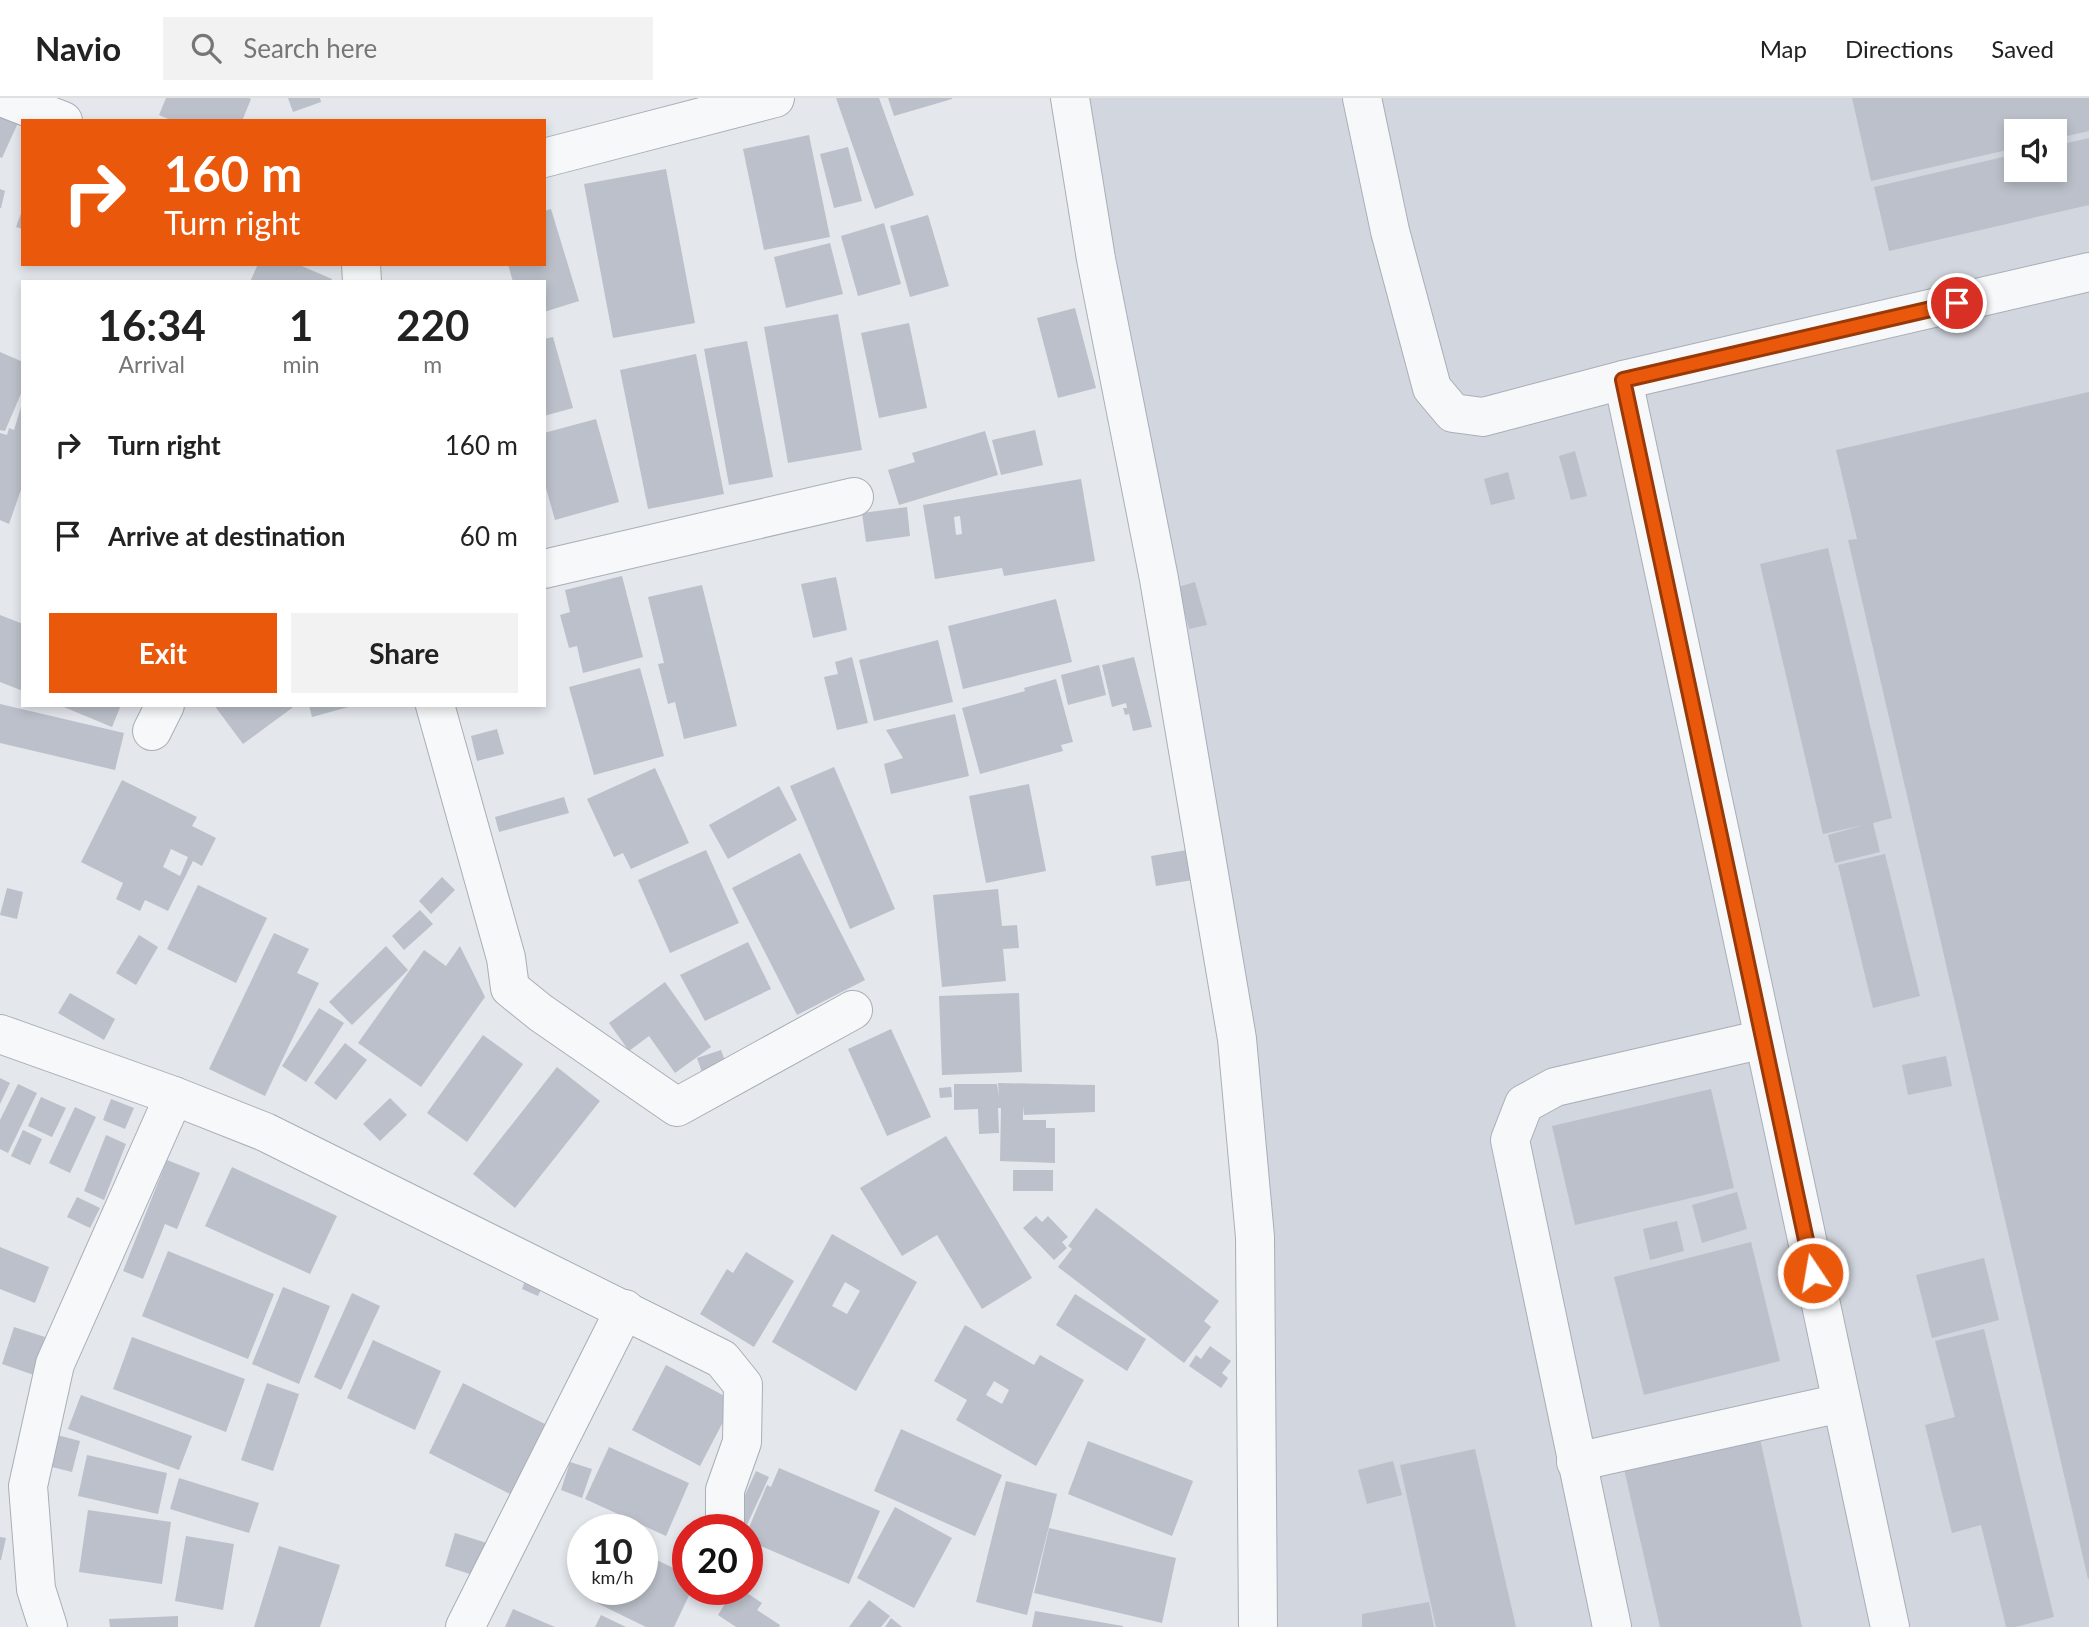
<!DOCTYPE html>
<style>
:root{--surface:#fff;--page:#f2f2f2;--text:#222;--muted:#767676;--line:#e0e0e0;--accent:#ea580c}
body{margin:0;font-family:Lato,sans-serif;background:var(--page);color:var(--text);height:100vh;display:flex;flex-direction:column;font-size:26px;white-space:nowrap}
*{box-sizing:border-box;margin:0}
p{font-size:23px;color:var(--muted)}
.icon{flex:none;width:38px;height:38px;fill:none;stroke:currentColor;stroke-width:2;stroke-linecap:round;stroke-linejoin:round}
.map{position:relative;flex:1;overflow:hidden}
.sheet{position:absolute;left:21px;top:182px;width:525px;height:427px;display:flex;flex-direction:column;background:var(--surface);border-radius:0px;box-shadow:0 4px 10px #0003}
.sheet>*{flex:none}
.hud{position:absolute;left:21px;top:21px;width:525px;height:147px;border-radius:0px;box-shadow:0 4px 10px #0003;background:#ea580c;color:#fff;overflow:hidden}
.fabs{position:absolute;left:2004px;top:21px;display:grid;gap:14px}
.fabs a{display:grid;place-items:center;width:63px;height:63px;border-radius:0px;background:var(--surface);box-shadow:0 4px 10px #0003;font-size:35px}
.speed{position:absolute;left:567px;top:1416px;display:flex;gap:14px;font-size:35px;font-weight:700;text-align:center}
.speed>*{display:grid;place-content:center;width:91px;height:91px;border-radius:50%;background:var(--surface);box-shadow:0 4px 10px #0003;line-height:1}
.speed small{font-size:18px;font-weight:400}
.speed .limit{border:10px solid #d22;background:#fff;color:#111}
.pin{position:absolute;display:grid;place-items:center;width:60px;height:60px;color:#fff;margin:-30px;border:4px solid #fff;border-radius:50%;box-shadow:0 2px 7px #0007}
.me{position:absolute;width:77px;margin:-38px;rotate:348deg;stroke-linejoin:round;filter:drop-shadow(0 0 5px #0008)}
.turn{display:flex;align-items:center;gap:24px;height:147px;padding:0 28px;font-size:32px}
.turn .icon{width:91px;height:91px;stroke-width:2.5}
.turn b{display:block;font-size:49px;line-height:60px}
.eta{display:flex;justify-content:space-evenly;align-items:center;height:119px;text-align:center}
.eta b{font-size:42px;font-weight:700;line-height:49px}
.primary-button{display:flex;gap:14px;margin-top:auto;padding:14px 28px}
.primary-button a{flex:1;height:80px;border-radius:0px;background:var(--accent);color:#fff;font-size:28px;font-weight:700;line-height:80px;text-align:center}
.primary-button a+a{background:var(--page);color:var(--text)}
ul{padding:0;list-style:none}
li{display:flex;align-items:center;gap:21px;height:91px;padding:0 28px}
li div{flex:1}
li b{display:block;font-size:26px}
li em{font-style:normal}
header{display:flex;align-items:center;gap:42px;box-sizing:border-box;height:98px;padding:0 35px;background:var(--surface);border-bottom:2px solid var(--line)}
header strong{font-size:33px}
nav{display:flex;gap:38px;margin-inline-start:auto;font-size:24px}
.search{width:490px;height:63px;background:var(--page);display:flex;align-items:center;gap:18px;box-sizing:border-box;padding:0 24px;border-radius:0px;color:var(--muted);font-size:26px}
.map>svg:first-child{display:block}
.built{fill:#d2d6de;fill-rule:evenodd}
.building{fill:#bbc0ca;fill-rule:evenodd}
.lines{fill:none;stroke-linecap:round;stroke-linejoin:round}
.minor-casing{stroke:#a9aeb7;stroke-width:40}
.minor{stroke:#f7f8fa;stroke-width:38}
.route-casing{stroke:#983908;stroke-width:18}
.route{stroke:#ea580c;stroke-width:12}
</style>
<header>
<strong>Navio</strong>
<div class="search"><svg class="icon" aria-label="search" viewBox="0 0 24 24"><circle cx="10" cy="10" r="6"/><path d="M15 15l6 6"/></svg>Search here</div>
<nav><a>Map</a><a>Directions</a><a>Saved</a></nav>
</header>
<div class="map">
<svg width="2089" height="1529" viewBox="0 0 2089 1529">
<rect width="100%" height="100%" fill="#e4e7ec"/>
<!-- built -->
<path class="built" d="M1081,0H2089V1529H1269L1265,1056ZM2016,33H2054V72H2016Z"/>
<!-- building -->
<g class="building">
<path d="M166,0H249L251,1L242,23H173L159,17Z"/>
<path d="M288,0H320L321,4L293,14Z"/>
<path d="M836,0H879L914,97L875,111Z"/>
<path d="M888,0H952V1L894,18Z"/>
<path d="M1852,0H2089V33L2054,41V33H2016V50L1871,83Z"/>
<path d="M0,6L22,16L2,60L0,59Z"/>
<path d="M809,37L830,139L764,152L743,51Z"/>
<path d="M2089,40V107L1889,153L1874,89L2016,56V72H2054V48Z"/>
<path d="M848,49L862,103L834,110L820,56Z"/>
<path d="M666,71L695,225L613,240L584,86Z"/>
<path d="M0,91L5,93L1,110H0Z"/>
<path d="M23,110V131L16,129Z"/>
<path d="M551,111L579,203L544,214V184H513L508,166H544V113Z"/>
<path d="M928,117L949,188L910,199L890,128Z"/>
<path d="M884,125L901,186L858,198L841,138Z"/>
<path d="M830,145L843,196L786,210L774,159Z"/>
<path d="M258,166H297L332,181L330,184H250Z"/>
<path d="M1075,210L1096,290L1058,300L1037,220Z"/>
<path d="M838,216L862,352L788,365L764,229Z"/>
<path d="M909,225L927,310L879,320L861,235Z"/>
<path d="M553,239L573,310L544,318V241Z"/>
<path d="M747,243L773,379L729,387L704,251Z"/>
<path d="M0,254L23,264V291L5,333L0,332Z"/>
<path d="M696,256L724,396L648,411L620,272Z"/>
<path d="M2089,294V1481H2088L1848,442L1857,441L1836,352Z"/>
<path d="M22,306L23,386L9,426L0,422V335L7,337L9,330L14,332Z"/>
<path d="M596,321L619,404L555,422L544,383V335Z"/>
<path d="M1035,332L1043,367L1001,377L992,342Z"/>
<path d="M985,333L998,377L899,407L888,372L915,364L912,355Z"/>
<path d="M1575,353L1587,398L1571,402L1559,358Z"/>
<path d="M1508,374L1515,401L1491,407L1484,381Z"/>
<path d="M1081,381L1095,463L1004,478L1002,470L935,481L923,407ZM960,418L962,436L956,437L954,419Z"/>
<path d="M907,409L910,438L866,444L862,415Z"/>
<path d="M1828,450L1892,720L1873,725L1880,754L1835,765L1828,737L1864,727L1823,736L1760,466Z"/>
<path d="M622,478L643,559L583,575L577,548L569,550L560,517L570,514L565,492Z"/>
<path d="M836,479L847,532L813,540L801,486Z"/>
<path d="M1195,484L1207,527L1189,531L1178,489Z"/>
<path d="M702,487L737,628L684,641L675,604L668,606L658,566L664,565L648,499Z"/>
<path d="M1056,501L1072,564L963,591L948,528Z"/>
<path d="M0,517L23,526V593L0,584Z"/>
<path d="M938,542L953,604L874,623L859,562Z"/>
<path d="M852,559L868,625L837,632L824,579L838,576L835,564Z"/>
<path d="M1134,559L1152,629L1133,633L1129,616L1125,617L1123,610H1127L1126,605L1112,609L1102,567Z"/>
<path d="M1099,567L1106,597L1068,607L1061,577Z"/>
<path d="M640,570L664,658L594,677L569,589Z"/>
<path d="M1056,581L1073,644L1061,647L1063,653L980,676L962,610L1025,593L1024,590Z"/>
<path d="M0,606L124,635L115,672L0,645Z"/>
<path d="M59,607H121L112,629Z"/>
<path d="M214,607H296L243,646Z"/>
<path d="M309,607H352V608L312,619Z"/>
<path d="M955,616L969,678L891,696L884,666L903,660L886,632Z"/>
<path d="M497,631L504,656L477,663L471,638Z"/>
<path d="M834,669L895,811L850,831L790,688Z"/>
<path d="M655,670L689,745L631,771L623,755L614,759L587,701Z"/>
<path d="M122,682L197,719L192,728L216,740L202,768L193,763L168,813L145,802L140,813L116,801L123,785L81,764ZM171,751L188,759L180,778L163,769Z"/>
<path d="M1029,686L1046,773L986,785L969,698Z"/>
<path d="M779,688L797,722L728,761L709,727Z"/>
<path d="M564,699L569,715L499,734L495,719Z"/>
<path d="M706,752L739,825L670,855L638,782Z"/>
<path d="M1187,752L1193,782L1156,788L1151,758Z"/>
<path d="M800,755L865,882L797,917L732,790Z"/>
<path d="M1885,756L1920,898L1873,910L1838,767Z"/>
<path d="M442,779L455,792L431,816L419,803Z"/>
<path d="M198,787L267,820L236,885L167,851Z"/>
<path d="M7,790L23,794L17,821L0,817Z"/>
<path d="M998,791L1002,828L1017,827L1019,850L1003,851L1006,883L942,889L933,797Z"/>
<path d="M420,812L433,826L404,852L392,838Z"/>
<path d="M274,835L309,851L297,875L319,885L265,998L209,971Z"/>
<path d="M139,837L158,849L136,887L116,875Z"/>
<path d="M748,844L771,891L705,923L680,877Z"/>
<path d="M386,848L408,872L352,927L329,904Z"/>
<path d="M460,848L485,899L421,989L358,945L424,852L446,868Z"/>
<path d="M665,884L711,949L675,975L649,938L629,953L609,925Z"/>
<path d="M70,895L115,921L104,942L58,915Z"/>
<path d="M1019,895L1022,974L942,977L939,898Z"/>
<path d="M319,910L344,925L306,984L282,968Z"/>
<path d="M891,931L931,1019L887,1038L848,951Z"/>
<path d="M483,937L523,966L467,1044L427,1015Z"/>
<path d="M345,945L367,962L336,1002L314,985Z"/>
<path d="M721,952L729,974L705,983L697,960Z"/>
<path d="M1946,958L1952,988L1908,997L1902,967Z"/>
<path d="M557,969L600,1003L515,1110L473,1076Z"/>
<path d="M0,980L10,985L0,1006Z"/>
<path d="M998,985L1095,987V1014L1024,1017L1023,1008V1022H1046V1030H1055V1065L1000,1063L1001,1010H998L999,1035L979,1036L978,1011L954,1012V986H997L999,999Z"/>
<path d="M18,986L37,995L8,1055L0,1051V1022Z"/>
<path d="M951,989L952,999L940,1000L939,990Z"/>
<path d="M1711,991L1734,1090L1575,1127L1552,1028Z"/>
<path d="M41,999L66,1010L52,1039L28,1028Z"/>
<path d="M390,1000L407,1017L380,1043L363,1026Z"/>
<path d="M111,1001L134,1010L125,1031L103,1022Z"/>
<path d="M75,1009L96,1019L70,1075L49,1065Z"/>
<path d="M23,1032L42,1041L30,1067L11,1058Z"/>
<path d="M106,1037L126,1046L104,1102L84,1093Z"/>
<path d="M946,1038L1032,1180L982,1211L937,1137L902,1158L860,1090Z"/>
<path d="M167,1062L200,1075L177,1131L165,1126L143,1181L123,1173Z"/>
<path d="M232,1069L337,1118L310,1176L205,1128Z"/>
<rect x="1013" y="1072" width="40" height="21"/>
<path d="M1737,1094L1747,1131L1702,1145L1692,1107Z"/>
<path d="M77,1099L100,1110L90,1130L67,1119Z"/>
<path d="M1096,1110L1219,1203L1204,1223L1211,1229L1184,1265L1058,1169L1072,1151L1068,1148Z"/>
<path d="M1036,1118L1042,1124L1048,1118L1068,1139L1062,1144L1067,1150L1054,1162L1023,1130Z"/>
<path d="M1677,1123L1684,1153L1650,1162L1643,1131Z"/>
<path d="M832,1136L917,1184L856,1293L772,1244ZM845,1184L860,1193L847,1216L832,1208Z"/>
<path d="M1751,1144L1780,1263L1644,1297L1614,1179Z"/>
<path d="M0,1149L49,1169L35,1205L0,1191Z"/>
<path d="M168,1153L274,1196L248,1261L142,1218Z"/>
<path d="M746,1154L794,1183L754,1249L700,1216L727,1171L733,1175Z"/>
<path d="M1984,1160L1999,1222L1932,1240L1916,1177Z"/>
<path d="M530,1170L547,1178L538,1198L522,1191Z"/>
<path d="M283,1189L330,1208L299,1286L252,1266Z"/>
<path d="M352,1195L380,1208L341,1292L314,1279Z"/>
<path d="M1075,1196L1146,1241L1127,1273L1056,1227Z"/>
<path d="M965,1227L1034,1267L1040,1257L1084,1282L1036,1368L956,1322L967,1302L934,1283ZM994,1283L1009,1292L1002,1306L986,1297Z"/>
<path d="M14,1229L45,1239L34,1277L2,1266Z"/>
<path d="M1984,1231L2054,1519L2015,1529H2006L1981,1427L1952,1435L1925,1327L1955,1319L1935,1243Z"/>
<path d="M132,1239L245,1281L226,1334L113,1291Z"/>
<path d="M373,1242L441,1273L415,1332L347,1300Z"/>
<path d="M1210,1248L1231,1263L1222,1275L1228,1280L1221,1290L1189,1268L1196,1257L1201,1261Z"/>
<path d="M666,1267L734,1303L700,1368L632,1332Z"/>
<path d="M267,1285L299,1296L273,1373L241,1362Z"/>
<path d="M463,1285L545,1326L510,1396L429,1355Z"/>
<path d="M81,1297L192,1338L179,1372L68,1331Z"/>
<path d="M901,1331L1002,1377L975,1438L874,1393Z"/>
<path d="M57,1337L80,1343L72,1374L48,1368Z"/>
<path d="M1760,1341L1802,1529H1660L1624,1371Z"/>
<path d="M1088,1343L1193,1383L1172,1438L1068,1396Z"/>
<path d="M609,1349L689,1385L666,1438L585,1401Z"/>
<path d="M1475,1351L1516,1529H1436L1400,1367Z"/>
<path d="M87,1357L167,1375L158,1416L78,1398Z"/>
<path d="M1393,1363L1402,1397L1367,1406L1358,1372Z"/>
<path d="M570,1364L592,1371L582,1400L561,1392Z"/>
<path d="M779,1370L880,1413L849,1486L747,1442V1434L767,1387L771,1389Z"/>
<path d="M756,1373L769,1379L747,1427L734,1421Z"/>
<path d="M179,1380L259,1405L249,1435L170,1411Z"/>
<path d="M1006,1383L1057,1396L1027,1517L976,1504Z"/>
<path d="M895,1409L952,1440L914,1510L857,1480Z"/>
<path d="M88,1412L171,1424L162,1486L79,1474Z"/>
<path d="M1049,1430L1176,1460L1162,1525L1034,1495Z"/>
<path d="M455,1435L490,1446L479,1479L445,1468Z"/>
<path d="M186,1438L234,1446L223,1512L175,1503Z"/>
<path d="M0,1439L6,1440L1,1462H0Z"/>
<path d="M279,1448L340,1467L320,1529H254Z"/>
<path d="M642,1455L688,1477V1491H692L674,1529H646L597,1505L603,1491H642Z"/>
<path d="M734,1491H741L762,1505L757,1512L780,1527L779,1529H736L718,1517Z"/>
<path d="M869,1502L890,1518L881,1529H849Z"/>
<path d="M1429,1504L1434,1529H1362V1516Z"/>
<path d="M513,1511L555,1529H505Z"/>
<path d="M1035,1513L1123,1528V1529H1032Z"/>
<path d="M601,1517L626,1529H595Z"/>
<path d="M178,1518V1529H110L109,1521Z"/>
<path d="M891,1520L902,1529H885Z"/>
</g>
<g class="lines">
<defs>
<g id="minor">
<path d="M4,0L63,23"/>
<path d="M1070,0L1096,161L1159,481L1237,941L1255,1139L1258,1529"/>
<path d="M1362,0L1390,133L1432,290L1453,315L1483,319L1623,282L2089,174"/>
<path d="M544,60L775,0"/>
<path d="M361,166L362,184"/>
<path d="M1623,282L1890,1529"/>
<path d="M544,471L854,399"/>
<path d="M435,607L506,860L510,890L541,915L677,1009L853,912"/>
<path d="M152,633L165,607"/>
<path d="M0,936L174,998L265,1034L722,1261L743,1287L742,1344L725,1392V1432"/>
<path d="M1576,1364L1841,1305"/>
<path d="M48,1529L36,1491L28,1388L55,1266L174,998"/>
<path d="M465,1529L625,1211"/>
<path d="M1612,1529L1510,1042L1524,1006L1555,989L1764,941"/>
</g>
</defs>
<!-- minor casing -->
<use href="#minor" class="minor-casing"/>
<!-- minor -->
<use href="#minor" class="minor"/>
</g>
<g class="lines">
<defs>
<path id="route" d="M1813,1175L1623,282L1957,205"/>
</defs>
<!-- route casing -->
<use href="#route" class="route-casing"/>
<!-- route -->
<use href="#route" class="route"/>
</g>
</svg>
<div class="fabs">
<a><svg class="icon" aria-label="sound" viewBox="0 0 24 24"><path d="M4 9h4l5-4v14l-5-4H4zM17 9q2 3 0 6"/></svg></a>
</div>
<div class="speed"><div>10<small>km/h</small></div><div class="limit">20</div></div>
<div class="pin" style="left:1957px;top:205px;background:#d93025"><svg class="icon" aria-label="arrive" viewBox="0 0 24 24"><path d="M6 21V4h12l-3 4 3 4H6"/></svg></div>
<svg class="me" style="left:1813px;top:1175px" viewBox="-20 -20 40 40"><circle r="17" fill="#ea580c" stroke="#fff" stroke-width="3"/><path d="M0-11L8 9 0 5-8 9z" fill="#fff"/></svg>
<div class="hud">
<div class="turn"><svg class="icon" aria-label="right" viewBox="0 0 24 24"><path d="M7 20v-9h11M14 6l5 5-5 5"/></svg><div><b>160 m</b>Turn right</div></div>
</div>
<section class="sheet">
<div class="eta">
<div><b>16:34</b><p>Arrival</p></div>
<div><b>1</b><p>min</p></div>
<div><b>220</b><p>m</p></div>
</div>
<ul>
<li><svg class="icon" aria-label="right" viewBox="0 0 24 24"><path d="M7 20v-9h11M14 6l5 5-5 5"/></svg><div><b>Turn right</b></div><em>160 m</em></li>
<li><svg class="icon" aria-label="arrive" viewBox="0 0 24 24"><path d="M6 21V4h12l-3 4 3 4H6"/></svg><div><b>Arrive at destination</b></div><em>60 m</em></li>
</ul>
<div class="primary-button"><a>Exit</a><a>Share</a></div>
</section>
</div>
